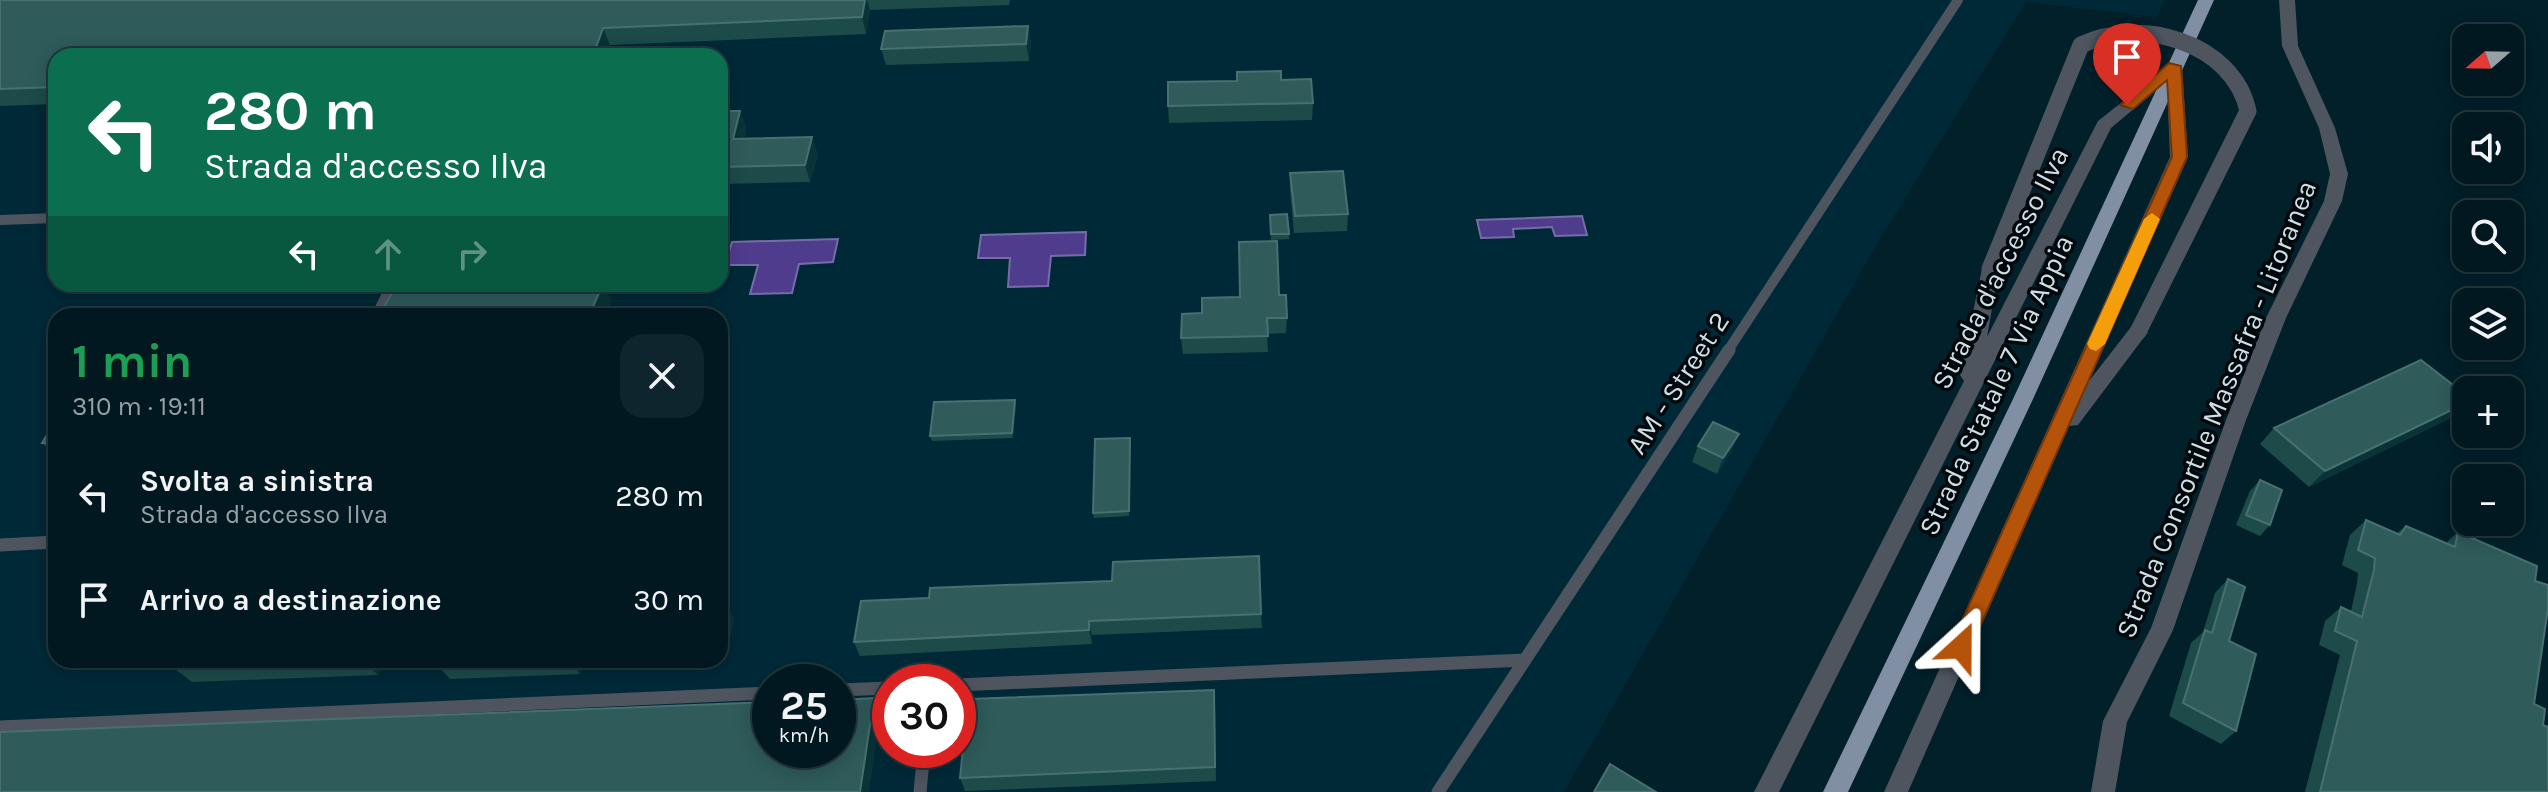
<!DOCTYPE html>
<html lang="it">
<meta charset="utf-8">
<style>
:root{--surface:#011820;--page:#0f252d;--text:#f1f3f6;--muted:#96a0a5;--line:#23373e}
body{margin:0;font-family:Karla,sans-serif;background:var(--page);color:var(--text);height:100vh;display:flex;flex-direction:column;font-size:30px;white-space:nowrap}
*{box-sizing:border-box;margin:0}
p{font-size:26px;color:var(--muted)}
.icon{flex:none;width:44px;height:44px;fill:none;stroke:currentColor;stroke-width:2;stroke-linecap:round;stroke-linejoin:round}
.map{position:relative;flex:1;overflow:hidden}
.sheet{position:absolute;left:48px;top:308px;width:680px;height:360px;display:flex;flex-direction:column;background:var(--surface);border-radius:24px;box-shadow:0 4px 20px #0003,0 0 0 2px var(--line)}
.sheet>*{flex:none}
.top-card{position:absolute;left:48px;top:48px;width:680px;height:244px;border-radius:24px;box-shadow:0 4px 20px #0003,0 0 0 2px var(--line);background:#0b6e4f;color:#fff;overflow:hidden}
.needle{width:52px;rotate:250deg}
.tools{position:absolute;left:2452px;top:24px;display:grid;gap:16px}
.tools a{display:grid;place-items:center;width:72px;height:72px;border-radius:16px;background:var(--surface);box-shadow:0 4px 20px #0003,0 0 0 2px var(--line);font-size:40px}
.speed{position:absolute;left:752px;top:664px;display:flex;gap:16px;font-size:40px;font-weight:700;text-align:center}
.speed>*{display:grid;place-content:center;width:104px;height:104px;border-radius:50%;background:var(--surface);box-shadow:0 4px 20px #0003,0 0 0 2px var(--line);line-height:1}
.speed small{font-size:20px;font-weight:400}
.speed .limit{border:12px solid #d22;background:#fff;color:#111}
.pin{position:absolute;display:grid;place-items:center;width:68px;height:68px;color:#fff;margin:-82px -34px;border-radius:50% 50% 50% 0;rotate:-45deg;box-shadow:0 0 8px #0007}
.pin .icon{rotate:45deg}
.me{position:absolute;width:88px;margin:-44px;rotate:24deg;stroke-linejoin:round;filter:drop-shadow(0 0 6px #0008)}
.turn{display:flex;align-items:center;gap:28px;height:168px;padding:0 24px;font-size:36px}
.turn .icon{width:104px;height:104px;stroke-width:2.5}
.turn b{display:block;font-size:56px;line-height:68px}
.lanes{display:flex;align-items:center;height:76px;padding:0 24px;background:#0003;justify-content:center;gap:40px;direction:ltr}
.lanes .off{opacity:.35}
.round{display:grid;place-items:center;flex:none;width:84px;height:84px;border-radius:24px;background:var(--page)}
.headline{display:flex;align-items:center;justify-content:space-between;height:136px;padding:0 24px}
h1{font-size:48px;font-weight:700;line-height:60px;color:#1e9e55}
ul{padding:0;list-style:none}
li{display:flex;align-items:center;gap:24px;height:104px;padding:0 24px}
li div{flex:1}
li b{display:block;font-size:30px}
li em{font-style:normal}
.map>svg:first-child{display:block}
.built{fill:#002937;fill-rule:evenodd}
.water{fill:#503c8c;stroke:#766da7;stroke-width:2}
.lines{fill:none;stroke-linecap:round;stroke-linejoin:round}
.service-far1{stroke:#4e555f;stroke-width:10}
.service{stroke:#4e555f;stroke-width:13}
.minor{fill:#4e555f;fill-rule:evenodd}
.tertiary{fill:#4e555f;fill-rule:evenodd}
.primary{fill:#818fa4;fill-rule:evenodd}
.minor-bridge{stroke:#4e555f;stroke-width:17}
.wall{fill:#1c4b4a}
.shaded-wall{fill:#093336}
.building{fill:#2f5b5b;stroke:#487070;stroke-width:2}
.route{fill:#b45309;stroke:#753606;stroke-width:2}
.slow{fill:#f59e0b}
.labels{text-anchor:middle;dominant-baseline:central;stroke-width:7;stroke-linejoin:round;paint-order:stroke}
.street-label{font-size:28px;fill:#cedfe6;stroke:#01080c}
</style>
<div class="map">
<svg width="2548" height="792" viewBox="0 0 2548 792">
<rect width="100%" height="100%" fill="#01202a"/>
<!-- built -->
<path class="built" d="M0,0H2164L2157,17L2026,2L1875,247L1564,792H0ZM56,56H720V284H56ZM56,316H720V660H56ZM770,682H838V750H770ZM890,682H958V750H890Z"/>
<!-- water -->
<g class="water">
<path d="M1582,216L1587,235L1555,236L1552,227L1513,229L1514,237L1481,238L1477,220Z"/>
<path d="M1086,232L1085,255L1051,256L1048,286L1008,287L1010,258H978L981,235Z"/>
<path d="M838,239L833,262L799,264L792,293L750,294L758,265H725L732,242Z"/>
</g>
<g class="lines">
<!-- service-far1 -->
<g class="service-far1">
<path d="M0,220L56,218"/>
<path d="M376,316L392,284"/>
<path d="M1727,352L1958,0"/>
</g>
<!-- service -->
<g class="service">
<path d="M0,545L56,542"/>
<path d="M958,685L1525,660"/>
<path d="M838,690L890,688"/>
<path d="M0,727L770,693"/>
<path d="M920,792L924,750"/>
<path d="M1438,792L1729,350"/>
</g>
<!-- minor -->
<path class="minor" d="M2174,61L2182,66L2188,157L2089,381L2131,327L2138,325L2148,332L2078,425L2069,426L1908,792H1884L2170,157L2167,81L2111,128L1779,792H1754L1964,381L1960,375L1983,264H1997L1999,269L1987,337L2098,121Z"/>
<!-- tertiary -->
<path class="tertiary" d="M2279,0H2295L2298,46L2335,128L2348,174L2342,201L2286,318L2246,420L2173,630L2127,722L2115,792H2091L2103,721L2151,628L2226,420L2266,318L2324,201L2330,174L2319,128L2282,46Z"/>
<!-- primary -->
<path class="primary" d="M2198,0H2214L2033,399L1848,792H1823L2013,399Z"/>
<!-- minor-bridge -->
<path class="minor-bridge" d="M1990,269L2081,45C2140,16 2233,42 2248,111L2138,332"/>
</g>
<!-- wall -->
<g class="wall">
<path d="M0,0H1010L1009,5L870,10L866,34L610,45L606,56H56V104L0,106Z"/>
<path d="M1028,26L1031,43L1029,61L886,65L881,49Z"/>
<path d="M1281,80L1313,103L1312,120L1169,123L1168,106Z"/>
<path d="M720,111H740L746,127L744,138L818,154L810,182L720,184Z"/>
<path d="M1290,173L1348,214L1347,231L1294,233L1290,190Z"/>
<path d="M1270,215L1289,234V239L1271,240Z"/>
<path d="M1279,295L1287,318L1286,333L1267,334L1268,352L1183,354L1181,338L1202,313L1240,297Z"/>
<path d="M2466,395V406L2455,416L2309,487L2260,444L2274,428Z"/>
<path d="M1015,400L1016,405L1013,438L932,441L930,436Z"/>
<path d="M56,421V456L42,443Z"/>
<path d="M1130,438L1129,516L1094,518L1093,513Z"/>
<path d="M1698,446L1732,450L1717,474L1692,462Z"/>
<path d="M2260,480L2270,525L2260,536L2236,525L2250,491Z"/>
<path d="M2366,520L2397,533L2406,526L2446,543L2458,532L2535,581L2534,704L2543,725L2548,792H2305L2340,655L2319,645L2325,621L2341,607L2351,611L2357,584L2358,573L2342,565L2350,535Z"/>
<path d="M2228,579L2229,641L2236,731L2221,744L2169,716L2191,643L2203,632L2215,593Z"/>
<path d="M861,601L1261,614L1262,628L1092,635V644L860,656L854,642Z"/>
<path d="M720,605H726L734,618L725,660H720Z"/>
<path d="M384,660L378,675L192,682L174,668Z"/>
<path d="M439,660H585L580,674L450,679L437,665Z"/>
<path d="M627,660H715L630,664Z"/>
<path d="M1215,704L1216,781L965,791L960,778Z"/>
</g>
<!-- shaded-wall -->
<g class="shaded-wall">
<path d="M865,0H867L870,10L866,34L862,17Z"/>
<path d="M1028,26L1031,43L1029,61L1026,44Z"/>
<path d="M603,28L610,45L606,56H593Z"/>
<path d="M740,111L746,127L740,155L733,139Z"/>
<path d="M812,137L818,154L810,182L805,165Z"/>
<path d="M603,284L612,300L605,316H589Z"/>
<path d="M1015,400L1016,405L1013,438L1012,433Z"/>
<path d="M2466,403V406L2455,416L2309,487L2325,471Z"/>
<path d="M1739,434L1732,450L1717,474L1723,458Z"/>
<path d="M726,605L734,618L725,660L720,651V634Z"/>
<path d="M1089,621L1092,635V644L1089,630Z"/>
<path d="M364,660H384L378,675L363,661Z"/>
<path d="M569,660H585L580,674Z"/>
<path d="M874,698L881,712L869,792H860Z"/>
</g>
<!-- building -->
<g class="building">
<path d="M0,0H865L862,17L603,28L593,56H56V87L0,89Z"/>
<path d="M1028,26L1026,44L881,49L885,31Z"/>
<path d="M1281,71V80L1311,79L1313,103L1168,106V82L1237,81V72Z"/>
<path d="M720,111H740L733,139L812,137L805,165L720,167Z"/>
<path d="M1343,171L1348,214L1295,216L1290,173Z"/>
<path d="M1287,214L1289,234H1271L1270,215Z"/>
<path d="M1277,241L1279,295H1286L1287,318H1267L1268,336L1181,338L1182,314L1202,313V298L1240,297L1239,242Z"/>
<path d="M397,284H603L589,316H379Z"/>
<path d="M2421,360L2466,395V403L2325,471L2274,428Z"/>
<path d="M1015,400L1012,433L930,436L934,402Z"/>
<path d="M56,421V443H42Z"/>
<path d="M1713,422L1739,434L1723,458L1698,446Z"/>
<path d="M1130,438L1129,511L1093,513L1095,439Z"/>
<path d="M2260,480L2282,490L2270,525L2246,515Z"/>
<path d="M2366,520L2400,535L2406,526L2455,547L2458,532L2537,566L2535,581L2548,585V608L2534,704L2545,709L2543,725L2548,727V792H2320L2357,641L2335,631L2341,607L2362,617L2374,570L2375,558L2358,550Z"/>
<path d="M1259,556L1261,614L1089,621V630L854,642L861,601L929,598L930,588L1112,581L1113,562Z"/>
<path d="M2228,579L2245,587L2229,641L2256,654L2236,731L2183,703L2205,630L2212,633Z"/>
<path d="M720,605H726L720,634Z"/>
<path d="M178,660H364L174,668Z"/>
<path d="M439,660H565L437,665Z"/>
<path d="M1214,690L1215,767L960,778L968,699Z"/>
<path d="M874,698L860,792H0V732L770,702V750H838V700Z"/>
<path d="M1610,764L1656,792H1594Z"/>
</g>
<!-- route -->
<path class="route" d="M2169,63L2181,66L2187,157L1971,647L1968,654L1961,656L1953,654L1950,647L2172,157L2167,80L2133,109L2120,105Z"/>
<!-- slow -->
<path class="slow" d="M2152,213L2160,219L2105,344L2096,351L2090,349L2087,344L2144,219Z"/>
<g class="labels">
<!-- street labels -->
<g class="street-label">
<text transform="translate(2000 268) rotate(-63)">Strada d'accesso Ilva</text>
<text transform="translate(1678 383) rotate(-57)">AM - Street 2</text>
<text transform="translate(1996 385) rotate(-65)">Strada Statale 7 Via Appia</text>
<text transform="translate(2216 409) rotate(-68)">Strada Consortile Massafra - Litoranea</text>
</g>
</g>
</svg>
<div class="tools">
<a><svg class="needle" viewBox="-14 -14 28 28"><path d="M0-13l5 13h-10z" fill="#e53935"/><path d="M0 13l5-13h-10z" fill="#96a0a5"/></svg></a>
<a><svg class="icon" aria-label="sound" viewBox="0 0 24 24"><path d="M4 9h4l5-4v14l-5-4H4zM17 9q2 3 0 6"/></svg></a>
<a><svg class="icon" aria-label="search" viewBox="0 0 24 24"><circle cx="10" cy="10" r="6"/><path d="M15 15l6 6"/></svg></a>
<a><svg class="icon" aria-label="layers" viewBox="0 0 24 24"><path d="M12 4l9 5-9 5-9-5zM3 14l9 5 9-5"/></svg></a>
<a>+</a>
<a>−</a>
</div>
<div class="speed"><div>25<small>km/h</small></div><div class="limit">30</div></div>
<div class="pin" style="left:2127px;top:105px;background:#d93025"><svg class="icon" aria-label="arrive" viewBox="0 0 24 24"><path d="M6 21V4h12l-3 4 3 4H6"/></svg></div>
<svg class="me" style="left:1961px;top:647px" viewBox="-20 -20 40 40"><path d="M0-17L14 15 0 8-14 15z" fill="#b45309" stroke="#fff" stroke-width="4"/></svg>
<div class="top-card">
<div class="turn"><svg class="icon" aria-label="left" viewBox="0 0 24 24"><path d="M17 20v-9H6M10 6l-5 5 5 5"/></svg><div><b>280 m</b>Strada d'accesso Ilva</div></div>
<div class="lanes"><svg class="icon" aria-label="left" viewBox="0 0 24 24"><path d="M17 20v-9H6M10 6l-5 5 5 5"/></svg><svg class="icon off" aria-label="ahead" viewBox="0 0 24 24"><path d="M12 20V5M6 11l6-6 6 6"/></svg><svg class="icon off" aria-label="right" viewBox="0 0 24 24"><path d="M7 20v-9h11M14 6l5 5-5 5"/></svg></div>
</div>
<section class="sheet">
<div class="headline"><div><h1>1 min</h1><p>310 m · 19:11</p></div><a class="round"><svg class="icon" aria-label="close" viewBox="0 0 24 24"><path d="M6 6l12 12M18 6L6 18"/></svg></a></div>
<ul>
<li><svg class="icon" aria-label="left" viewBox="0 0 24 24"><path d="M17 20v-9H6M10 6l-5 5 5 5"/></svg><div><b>Svolta a sinistra</b><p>Strada d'accesso Ilva</p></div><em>280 m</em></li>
<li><svg class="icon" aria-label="arrive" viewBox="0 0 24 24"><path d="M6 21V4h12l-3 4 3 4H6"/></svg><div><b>Arrivo a destinazione</b></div><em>30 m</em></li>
</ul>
</section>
</div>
